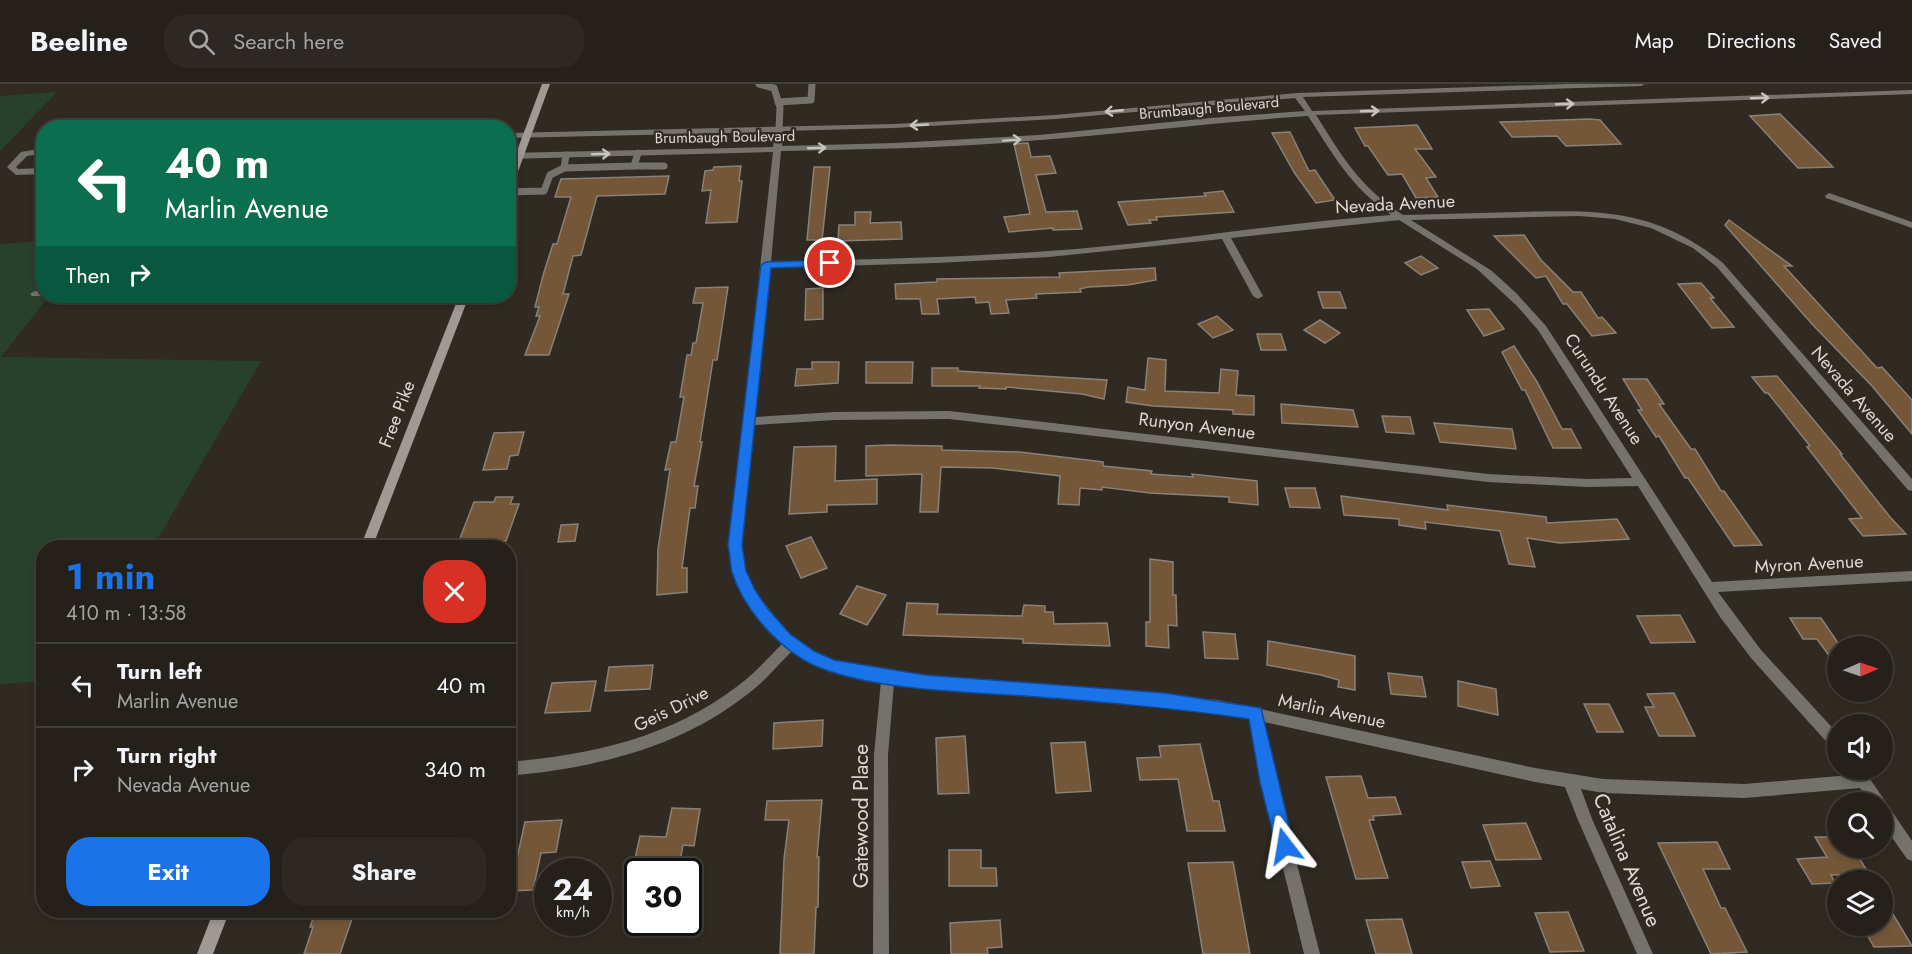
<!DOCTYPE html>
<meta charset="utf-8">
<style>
:root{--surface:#25201a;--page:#2d2823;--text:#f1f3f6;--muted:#a3a3a2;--line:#423e39;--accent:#1a73e8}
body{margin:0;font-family:Jost,sans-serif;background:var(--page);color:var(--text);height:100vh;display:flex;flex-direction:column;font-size:22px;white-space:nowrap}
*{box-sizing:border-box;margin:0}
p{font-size:20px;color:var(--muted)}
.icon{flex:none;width:33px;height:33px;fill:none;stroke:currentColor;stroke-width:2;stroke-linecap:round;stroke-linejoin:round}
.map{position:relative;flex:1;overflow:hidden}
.side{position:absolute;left:36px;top:456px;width:480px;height:378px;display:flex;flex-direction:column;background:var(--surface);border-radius:24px;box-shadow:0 3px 9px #0003,0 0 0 2px var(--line)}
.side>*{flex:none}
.hud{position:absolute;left:36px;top:36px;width:480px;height:183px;border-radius:24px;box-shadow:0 3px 9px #0003,0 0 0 2px var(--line);background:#0b6e4f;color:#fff;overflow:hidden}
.needle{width:39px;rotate:88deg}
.tools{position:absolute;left:1827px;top:552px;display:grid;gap:12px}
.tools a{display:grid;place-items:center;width:66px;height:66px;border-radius:50%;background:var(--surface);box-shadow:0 3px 9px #0003,0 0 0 2px var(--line);font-size:30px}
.speed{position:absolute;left:534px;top:774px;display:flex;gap:12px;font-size:30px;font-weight:700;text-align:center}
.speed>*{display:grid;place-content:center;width:78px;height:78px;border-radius:50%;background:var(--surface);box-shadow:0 3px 9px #0003,0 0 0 2px var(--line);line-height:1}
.speed small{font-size:15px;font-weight:400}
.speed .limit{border:3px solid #111;border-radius:9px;background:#fff;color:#111}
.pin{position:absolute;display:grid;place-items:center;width:51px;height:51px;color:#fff;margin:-26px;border:3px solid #fff;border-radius:50%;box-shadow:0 2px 6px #0007}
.me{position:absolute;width:66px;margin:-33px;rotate:346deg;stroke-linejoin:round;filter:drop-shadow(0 0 4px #0008)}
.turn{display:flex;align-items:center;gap:21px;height:126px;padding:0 30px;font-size:27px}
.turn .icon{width:78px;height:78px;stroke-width:2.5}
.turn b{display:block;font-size:42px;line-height:51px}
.then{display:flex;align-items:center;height:57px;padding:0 30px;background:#0003;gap:12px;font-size:22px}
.round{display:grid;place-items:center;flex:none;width:63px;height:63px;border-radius:24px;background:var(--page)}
.head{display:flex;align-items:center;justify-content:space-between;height:102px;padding:0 30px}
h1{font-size:36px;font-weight:700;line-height:45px;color:var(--accent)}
.primary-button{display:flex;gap:12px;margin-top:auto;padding:12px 30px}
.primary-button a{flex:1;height:69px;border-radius:24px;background:var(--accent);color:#fff;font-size:24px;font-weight:700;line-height:69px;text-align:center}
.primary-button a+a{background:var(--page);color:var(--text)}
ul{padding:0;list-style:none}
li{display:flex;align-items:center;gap:18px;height:84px;padding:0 30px;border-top:2px solid var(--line)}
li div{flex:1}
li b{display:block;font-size:22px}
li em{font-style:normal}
header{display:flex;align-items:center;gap:36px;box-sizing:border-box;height:84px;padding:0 30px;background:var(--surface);border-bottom:2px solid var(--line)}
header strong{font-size:28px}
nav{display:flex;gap:33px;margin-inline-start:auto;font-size:21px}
.search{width:420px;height:54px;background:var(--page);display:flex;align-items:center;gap:15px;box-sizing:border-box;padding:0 21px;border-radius:24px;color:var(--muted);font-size:22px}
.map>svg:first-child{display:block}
.green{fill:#28412d}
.building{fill:#735738;stroke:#898178;stroke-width:1.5}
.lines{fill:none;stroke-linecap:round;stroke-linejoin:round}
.service{stroke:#75726e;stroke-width:7}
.minor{fill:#75726e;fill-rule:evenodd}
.secondary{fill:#9f9a93;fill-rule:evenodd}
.oneway{stroke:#c7c4bf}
.route{fill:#1a73e8;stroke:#114b97;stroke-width:1.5}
.labels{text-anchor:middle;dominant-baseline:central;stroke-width:4.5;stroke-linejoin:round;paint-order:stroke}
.far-street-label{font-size:15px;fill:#dcd8d3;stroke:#312a23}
.street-label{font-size:18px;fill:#dcd8d3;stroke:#312a23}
.near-street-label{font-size:21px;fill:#dcd8d3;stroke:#312a23}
</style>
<header>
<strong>Beeline</strong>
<div class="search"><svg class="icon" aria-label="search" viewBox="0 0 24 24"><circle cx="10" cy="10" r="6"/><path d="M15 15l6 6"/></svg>Search here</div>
<nav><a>Map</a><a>Directions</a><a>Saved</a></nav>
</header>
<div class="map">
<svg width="1912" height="870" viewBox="0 0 1912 870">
<rect width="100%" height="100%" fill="#312a23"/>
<!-- green -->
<g class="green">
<path d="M57,8L0,67V12Z"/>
<path d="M43,157L44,212H49L1,273L261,277L153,463L44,464L43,597L0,600V160Z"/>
</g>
<!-- building -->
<g class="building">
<path d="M1780,30L1833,83L1798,84L1750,32Z"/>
<path d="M1590,35L1600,36L1621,60L1566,62L1557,52L1512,53L1500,38Z"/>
<path d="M1417,41L1432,65H1415L1436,93L1426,94L1438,113L1416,114L1402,90L1388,91L1368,62H1365L1355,44Z"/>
<path d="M1290,48L1309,87L1315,86L1335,116L1316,119L1294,88L1272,49Z"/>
<path d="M1028,59L1031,73L1050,72L1056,89L1036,91L1046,128L1077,127L1082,145L1053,146V144L1009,148L1004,133L1030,130L1014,60Z"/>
<path d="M741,82L739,97H742L737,138L706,139L711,106L702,107L705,87L713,86L714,83Z"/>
<path d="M814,83H830L822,156H807Z"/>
<path d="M669,92L665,110L597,112L581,171L573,172L563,210H569L549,271H525L540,232H536L539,223H535L544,188L553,160H557L571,113H555L561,95Z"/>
<path d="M1223,107L1234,128L1156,133L1157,136H1149L1151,139L1128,141L1118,118L1206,112L1204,109Z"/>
<path d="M855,128H871L870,139L901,138L902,155L838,157L839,141H855Z"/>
<path d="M1729,136L1792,182H1784L1877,284L1882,283L1912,316V350L1872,302L1812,240L1725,141Z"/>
<path d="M1524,151L1541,176L1573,208H1581L1598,234L1602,233L1616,249L1592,252L1567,220H1563L1546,192L1536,194L1494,152Z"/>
<path d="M1421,172L1438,184L1421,191L1405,179Z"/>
<path d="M1155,184L1156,196L1128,201L1088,203L1080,205L1081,208L1036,210L1037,214L1006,216L1009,229L991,230L989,218L976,219L975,213L937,215L939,230H922L920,215H896L895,200L937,198V195L1060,193L1059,189Z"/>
<path d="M1701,199L1714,214H1710L1734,243L1712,244L1678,200Z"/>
<path d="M728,203L717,276H713L700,358H702L694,402H698L695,424H690L682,484H687V508L657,511L658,465L670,385L665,386L671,358H676L684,313H680L687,271H691L693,259H696L703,219H693L696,204Z"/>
<path d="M823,204V235L805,236L806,205Z"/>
<path d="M1318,208H1340L1346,224H1323Z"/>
<path d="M1489,225L1504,245L1484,252L1467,226Z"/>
<path d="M1217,232L1233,246L1213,254L1198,240Z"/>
<path d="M1320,236L1340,249L1325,259L1304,246Z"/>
<path d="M1257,250H1281L1286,266H1261Z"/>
<path d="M1514,262L1537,298L1562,345H1571L1581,364H1553L1525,306H1522L1502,268Z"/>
<path d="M1148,274L1166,276L1165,307L1219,309L1221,285L1238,287L1236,311L1254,312V331L1233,330V326L1153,322L1126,318L1128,303L1145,306Z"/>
<path d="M812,278H839L838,299L795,302L797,285H812Z"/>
<path d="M866,278H913L912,299H866Z"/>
<path d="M932,284H958V287L1107,296L1104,315L1082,310L1006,303V305L979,304L980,302H932Z"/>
<path d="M1777,292L1842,370H1840L1890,433L1906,450L1863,452L1849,435L1862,434L1807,363L1810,362L1768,309H1765L1752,293Z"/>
<path d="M1623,295H1647L1664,320H1659L1691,365H1695L1721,407H1724L1762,461L1734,462L1688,394H1685L1659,352L1656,353L1638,326H1642Z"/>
<path d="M1281,320L1353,326L1358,343L1282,339Z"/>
<path d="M1382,332L1410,333L1414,350L1386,348Z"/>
<path d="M1434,339L1512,345L1516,365L1440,358Z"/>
<path d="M524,348L518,371L510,372L507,385L483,386L494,349Z"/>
<path d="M889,361L942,362V366L1020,368L1103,378V382L1152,387L1151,390L1193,393L1192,390L1257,397L1258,421L1229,418V413L1150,409L1102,403V406L1080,404L1079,421L1058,420L1060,392L993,384L941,383L938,428H920L922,390L866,392V362Z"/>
<path d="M836,362L835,397L877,395V420L827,421V428L789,430L794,363Z"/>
<path d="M1285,404H1315L1320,424L1290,423Z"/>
<path d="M1341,412L1448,426L1447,421L1546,433L1547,439L1617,435L1629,455L1560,459L1527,454L1535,483L1509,480L1500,447L1425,438L1426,445L1399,441V435L1344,431Z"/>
<path d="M496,413H513L510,420H519L506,457H459L474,418H494Z"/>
<path d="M578,440L575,457L558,458L561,441Z"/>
<path d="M811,453L827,484L801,494L786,462Z"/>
<path d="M1150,475L1173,478V511H1176L1177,542L1168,541L1169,564L1146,562V538H1150Z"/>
<path d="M857,502L886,511L867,541L840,530Z"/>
<path d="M907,519L938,520L937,530L1022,532L1024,521L1045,522V528H1053L1054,540L1107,539L1110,562L1023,559V555L903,551Z"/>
<path d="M1680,531L1695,558L1651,559L1637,532Z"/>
<path d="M1790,534H1821L1840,562H1838V584L1817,555H1803Z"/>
<path d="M1203,548L1235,550L1238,575L1205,574Z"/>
<path d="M1268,557L1355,572V606L1338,603L1339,596L1321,591L1267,581Z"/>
<path d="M653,581L650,605L605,607L609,583Z"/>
<path d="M1388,589L1422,593L1426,613L1391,610Z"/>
<path d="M596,597L590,627L545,629L552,599Z"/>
<path d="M1458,597L1496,605L1498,631L1458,622Z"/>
<path d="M1674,609L1695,652H1659L1645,623H1654L1647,610Z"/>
<path d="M1584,620H1609L1623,648H1597Z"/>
<path d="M823,636L822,662L773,665L774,639Z"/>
<path d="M965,652L969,709L938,710L936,654Z"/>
<path d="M1085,658L1091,707L1056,709L1051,659Z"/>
<path d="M1200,660L1213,717H1219L1225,747H1187L1178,695L1140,696L1137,674L1161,673L1159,662Z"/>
<path d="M1361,692L1368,714L1395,713L1401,730L1373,732L1374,736H1369L1388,794L1356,795L1326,693Z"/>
<path d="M822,716L817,773H819L818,823H816L814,870H780L784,775L789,736H765L767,717Z"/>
<path d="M672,724L700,725L694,762L683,761L679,782L675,783L674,788H632L640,752L666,753Z"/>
<path d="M562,736L556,768L541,769L533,806L508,807V779H516L525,738Z"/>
<path d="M1526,739L1541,775L1496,776L1483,741Z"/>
<path d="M1815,753H1838V764H1853L1869,790L1831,791L1835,799L1812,800L1797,775L1827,773Z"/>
<path d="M1717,758L1730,785H1703L1721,824H1725L1747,868L1711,870L1658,759Z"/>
<path d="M949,766H981V784H996L997,802H949Z"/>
<path d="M1490,777L1500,802L1471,804L1462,778Z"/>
<path d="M1233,778L1250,870H1203L1188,779Z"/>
<path d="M1882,812L1912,862L1874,863L1862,842H1882Z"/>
<path d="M316,826H355L340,870H304L313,843H310Z"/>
<path d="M1568,828L1584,867L1550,868L1535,829Z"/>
<path d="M1402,835L1412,870H1376L1366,836Z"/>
<path d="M1000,836L1002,863L987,864L988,870H951L950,839Z"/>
</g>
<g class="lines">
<!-- service -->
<g class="service">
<path d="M759,0L774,4L780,23L779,45"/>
<path d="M778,18L811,16L812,0"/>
<path d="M566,71L564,84L634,82L638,69"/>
<path d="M634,82H664"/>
<path d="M508,108L544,107L550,91L564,84"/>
</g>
<!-- minor -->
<g class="minor">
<path d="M1567,0H1645L1641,2L1303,13L1312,27L1912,6V10L1316,31C1344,75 1358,101 1403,131C1442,130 1480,129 1519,128C1601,126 1655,125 1723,179L1912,395V407L1908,406L1717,183L1693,164L1651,144L1615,135L1579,132L1411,136L1492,187L1516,209L1546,242L1712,498L1912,487V497L1718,508L1761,566L1838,650V666L1833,665L1751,574L1720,533L1638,402L1587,403L1488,398L949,335L835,336L754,341L741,461L745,487L754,506L789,550L814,568L833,576L856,582L925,592L1218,616L1535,684L1603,695L1744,700L1851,691L1849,686H1864L1912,757V777L1907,775L1882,739V718H1870L1860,704L1744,714L1603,709L1581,705L1592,735L1653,870H1637L1578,736L1565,703L1535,698L1264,638L1276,698L1320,870H1304L1262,698L1249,635L1218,628L925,604L894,599L888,671L889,870H873L874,671L881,597C849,593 818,586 792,567C778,581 765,597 749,609C680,664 595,684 508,692V678C592,671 672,653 739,601C755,589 768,574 782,560L745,513L733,487L729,461L773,68L508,75V69L773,63L775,48L508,54V49L894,40L1055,31L1297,9ZM1295,14L1305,27L1210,34L1039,51L895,59L782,62L783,47L894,44L1055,35ZM1308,32C1335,73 1350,102 1391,131C1276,139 1164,159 1048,167C956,174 863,175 771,178L781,67C867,65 954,64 1040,56C1130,49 1218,38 1308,32ZM1399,136L1477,185L1517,222L1538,246L1632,394L1587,395L1488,390L949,327L835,328L755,333L770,184L936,179L1049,173L1222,155L1253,212L1258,215L1263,212L1231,154Z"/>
<path d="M44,64V69L27,72L16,83L18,85L44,84V90L16,91L7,83L21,68Z"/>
<path d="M1829,109L1912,138V144L1826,114L1825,112Z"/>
<path d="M35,207H44V212H48H32L30,210Z"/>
</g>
<!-- secondary -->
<g class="secondary">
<path d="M542,0H550L512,104L508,107V91Z"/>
<path d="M459,212H469L372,464H360Z"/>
<path d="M214,826H230L213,870H197Z"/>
</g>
</g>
<!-- one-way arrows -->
<defs><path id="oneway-shaft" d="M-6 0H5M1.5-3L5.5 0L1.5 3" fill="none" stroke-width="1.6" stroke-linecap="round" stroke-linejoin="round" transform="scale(1.5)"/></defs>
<g class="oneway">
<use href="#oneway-shaft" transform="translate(1760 14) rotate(-2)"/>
<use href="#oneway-shaft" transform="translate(1565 20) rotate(-2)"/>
<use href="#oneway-shaft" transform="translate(1114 27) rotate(175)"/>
<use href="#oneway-shaft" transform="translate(1370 27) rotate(-2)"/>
<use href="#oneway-shaft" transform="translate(919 41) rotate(177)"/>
<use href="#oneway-shaft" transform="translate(1012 56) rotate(-4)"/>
<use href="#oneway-shaft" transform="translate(817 64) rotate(-2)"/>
<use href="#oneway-shaft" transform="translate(601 70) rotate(-2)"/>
</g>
<!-- route -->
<path class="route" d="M830,176L836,179L834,182L771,184L742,461L746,487L755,506L767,524L790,550L814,567L834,576L925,591L1165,609L1261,624L1294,762L1291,768L1285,771L1279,768L1276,762L1260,698L1249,635C1175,624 1101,618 1026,612C966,608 853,606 802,575C772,556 743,523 732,488C730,479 730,470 728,461L761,181L766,178Z"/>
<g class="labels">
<!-- far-street labels -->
<g class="far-street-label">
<text transform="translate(1209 24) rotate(-5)">Brumbaugh Boulevard</text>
<text transform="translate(725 53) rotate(-1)">Brumbaugh Boulevard</text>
</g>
<!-- street labels -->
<g class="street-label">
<text transform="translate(1395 120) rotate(-3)">Nevada Avenue</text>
<text transform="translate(1604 305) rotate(57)">Curundu Avenue</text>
<text transform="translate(1854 310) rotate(49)">Nevada Avenue</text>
<text transform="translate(397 330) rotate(-69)">Free Pike</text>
<text transform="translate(1197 342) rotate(7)">Runyon Avenue</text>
<text transform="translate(1809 480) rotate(-3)">Myron Avenue</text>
<text transform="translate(671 625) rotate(-26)">Geis Drive</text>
<text transform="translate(1332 627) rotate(12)">Marlin Avenue</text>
</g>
<!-- near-street labels -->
<g class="near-street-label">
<text transform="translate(861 732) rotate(-90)">Gatewood Place</text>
<text transform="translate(1627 776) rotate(67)">Catalina Avenue</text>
</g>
</g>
</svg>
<div class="tools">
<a><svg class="needle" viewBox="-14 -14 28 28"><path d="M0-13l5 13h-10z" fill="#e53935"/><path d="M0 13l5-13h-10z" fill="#a3a3a2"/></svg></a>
<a><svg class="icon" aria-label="sound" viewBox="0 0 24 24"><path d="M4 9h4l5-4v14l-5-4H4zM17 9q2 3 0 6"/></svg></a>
<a><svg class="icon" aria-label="search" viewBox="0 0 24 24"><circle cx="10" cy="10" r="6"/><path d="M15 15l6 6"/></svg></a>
<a><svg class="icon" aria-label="layers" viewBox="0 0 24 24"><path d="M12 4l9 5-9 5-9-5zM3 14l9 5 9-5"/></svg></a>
</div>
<div class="speed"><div>24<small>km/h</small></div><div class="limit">30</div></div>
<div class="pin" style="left:830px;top:179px;background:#d93025"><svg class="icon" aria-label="arrive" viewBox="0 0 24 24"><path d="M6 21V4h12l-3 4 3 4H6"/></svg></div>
<svg class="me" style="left:1285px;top:762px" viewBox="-20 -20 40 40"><path d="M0-17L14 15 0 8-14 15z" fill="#1a73e8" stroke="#fff" stroke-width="4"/></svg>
<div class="hud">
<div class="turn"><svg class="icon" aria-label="left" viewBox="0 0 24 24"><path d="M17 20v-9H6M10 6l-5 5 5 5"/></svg><div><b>40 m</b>Marlin Avenue</div></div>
<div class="then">Then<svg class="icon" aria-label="right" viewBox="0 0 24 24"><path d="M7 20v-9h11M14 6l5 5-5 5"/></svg></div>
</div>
<section class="side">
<div class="head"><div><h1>1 min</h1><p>410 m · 13:58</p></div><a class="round" style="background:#d93025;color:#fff"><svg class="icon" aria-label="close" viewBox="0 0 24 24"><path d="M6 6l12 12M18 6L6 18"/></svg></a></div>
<ul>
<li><svg class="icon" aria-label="left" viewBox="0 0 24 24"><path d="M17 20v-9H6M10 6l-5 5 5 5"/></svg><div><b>Turn left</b><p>Marlin Avenue</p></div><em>40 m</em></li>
<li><svg class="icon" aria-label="right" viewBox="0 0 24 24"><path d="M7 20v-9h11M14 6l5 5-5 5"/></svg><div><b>Turn right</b><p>Nevada Avenue</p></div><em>340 m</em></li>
</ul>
<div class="primary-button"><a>Exit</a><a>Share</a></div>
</section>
</div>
